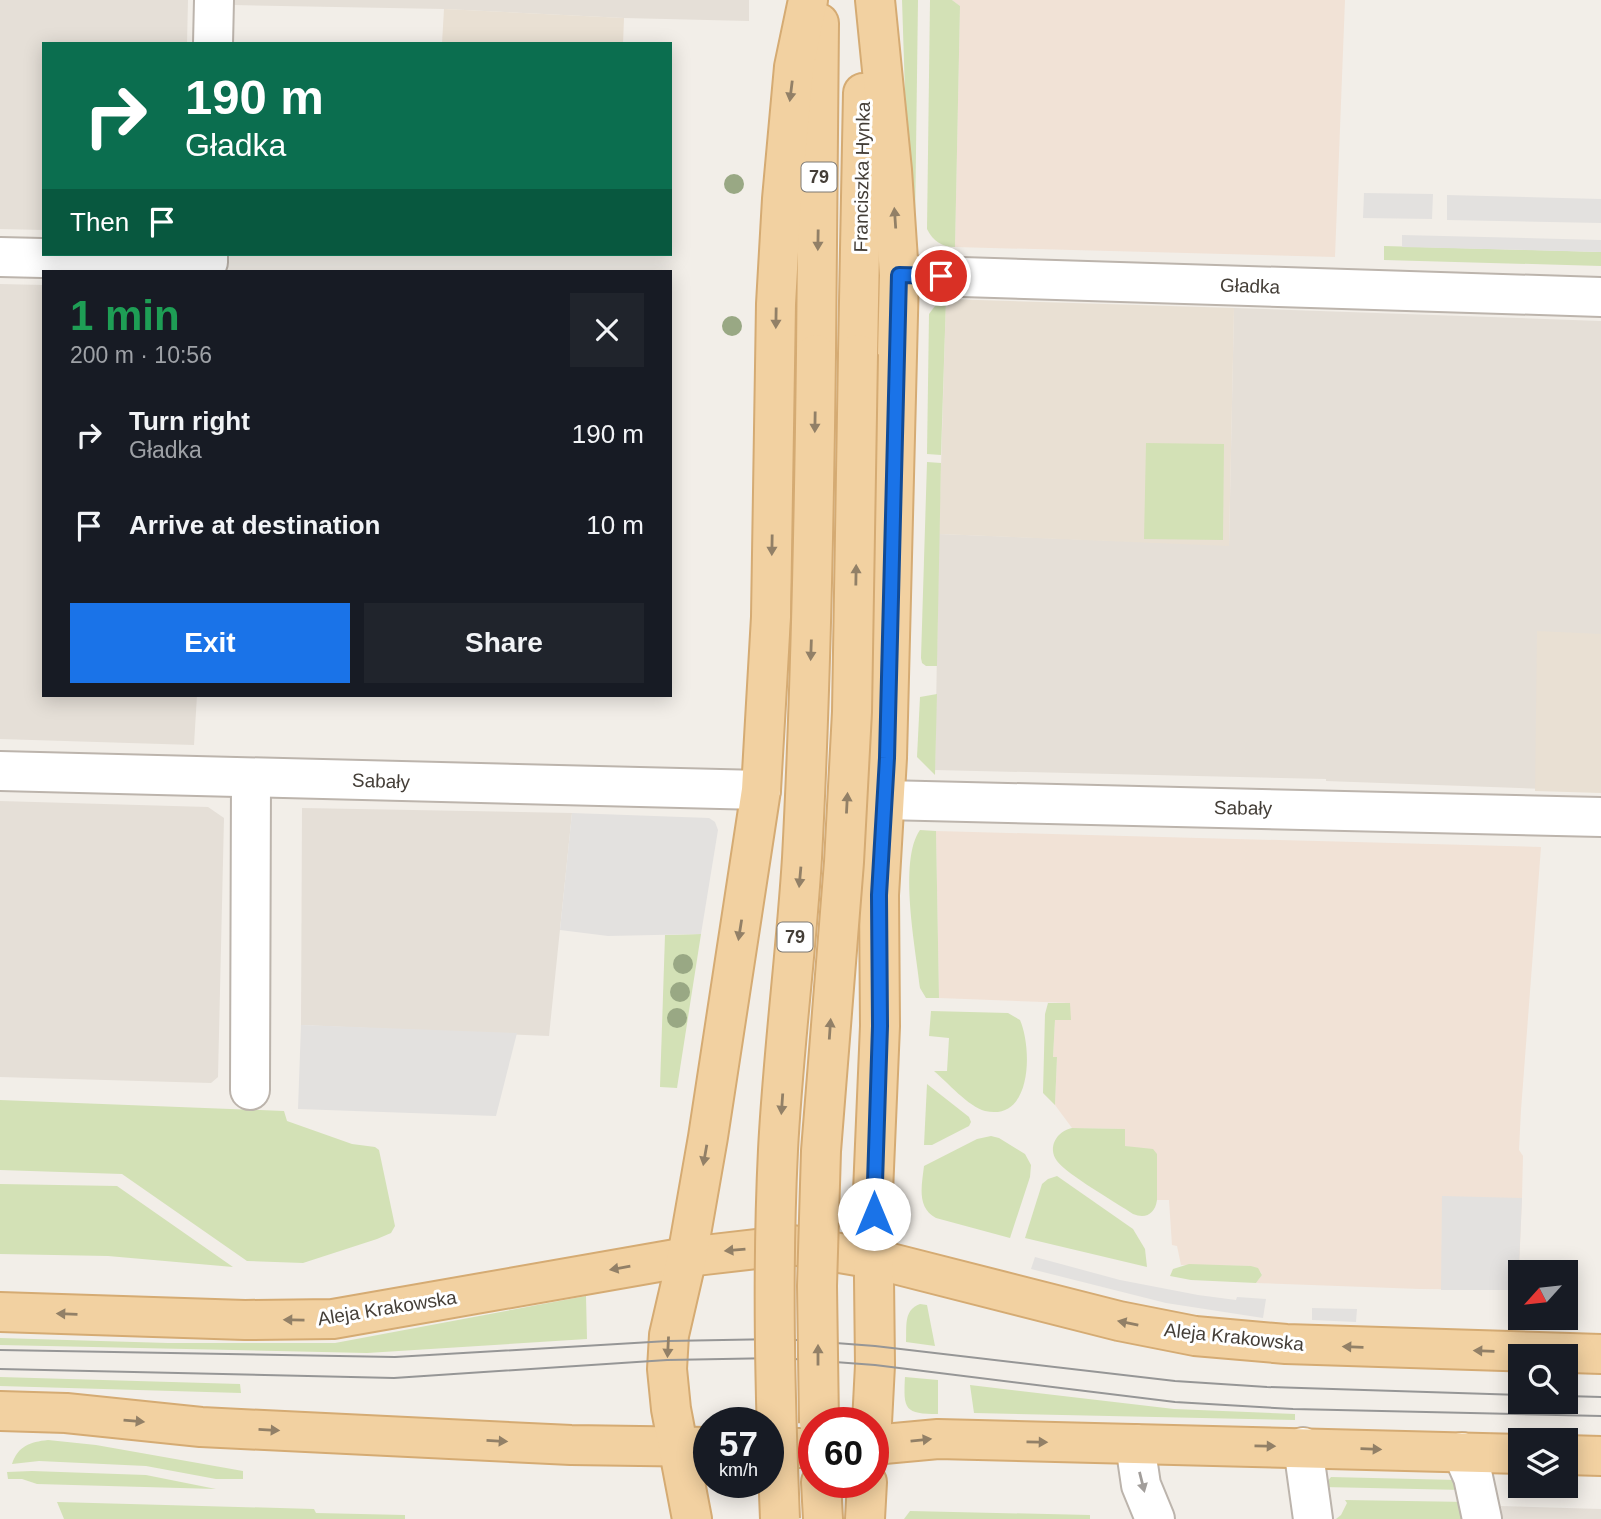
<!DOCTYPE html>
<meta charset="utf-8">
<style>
:root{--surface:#171b24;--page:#20242c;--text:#f1f3f6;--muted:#9ea1a6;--accent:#1a73e8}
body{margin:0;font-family:Arial,sans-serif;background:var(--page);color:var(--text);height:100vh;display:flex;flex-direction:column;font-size:26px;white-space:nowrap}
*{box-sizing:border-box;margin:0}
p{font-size:23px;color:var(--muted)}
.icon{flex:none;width:38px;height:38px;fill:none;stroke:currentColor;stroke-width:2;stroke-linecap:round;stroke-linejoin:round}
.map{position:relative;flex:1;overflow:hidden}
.drawer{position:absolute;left:42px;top:270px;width:630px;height:427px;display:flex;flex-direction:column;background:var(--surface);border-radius:0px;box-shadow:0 4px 18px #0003}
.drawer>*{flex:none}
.guide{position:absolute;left:42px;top:42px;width:630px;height:214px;border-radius:0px;box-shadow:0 4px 18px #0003;background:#0b6e4f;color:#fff;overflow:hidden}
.needle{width:46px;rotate:243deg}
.buttons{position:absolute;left:1508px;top:1260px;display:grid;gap:14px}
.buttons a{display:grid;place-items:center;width:70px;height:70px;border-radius:0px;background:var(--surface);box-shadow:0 4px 18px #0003;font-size:35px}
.speed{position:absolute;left:693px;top:1407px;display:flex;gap:14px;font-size:35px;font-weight:700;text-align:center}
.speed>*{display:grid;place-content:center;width:91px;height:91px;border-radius:50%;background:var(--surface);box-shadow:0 4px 18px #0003;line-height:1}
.speed small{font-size:18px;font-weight:400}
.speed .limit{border:10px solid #d22;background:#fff;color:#111}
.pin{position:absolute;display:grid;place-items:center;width:60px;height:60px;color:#fff;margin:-30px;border:4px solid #fff;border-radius:50%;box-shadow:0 2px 7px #0007}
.me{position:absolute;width:77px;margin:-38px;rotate:0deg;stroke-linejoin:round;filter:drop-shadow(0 0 5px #0008)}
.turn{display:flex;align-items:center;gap:24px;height:147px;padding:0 28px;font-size:32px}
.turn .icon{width:91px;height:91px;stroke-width:2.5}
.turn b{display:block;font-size:49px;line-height:60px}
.then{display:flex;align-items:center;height:66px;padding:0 28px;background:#0003;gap:14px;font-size:26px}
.round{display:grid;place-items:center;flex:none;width:74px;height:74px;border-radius:0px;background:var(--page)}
.overview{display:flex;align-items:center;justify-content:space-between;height:119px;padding:0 28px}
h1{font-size:42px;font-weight:700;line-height:52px;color:#1e9e55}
.cta{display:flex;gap:14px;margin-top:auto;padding:14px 28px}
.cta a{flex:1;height:80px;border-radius:0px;background:var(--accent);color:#fff;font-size:28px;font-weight:700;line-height:80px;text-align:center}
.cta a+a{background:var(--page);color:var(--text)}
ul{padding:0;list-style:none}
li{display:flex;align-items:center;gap:21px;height:91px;padding:0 28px}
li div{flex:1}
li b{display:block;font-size:26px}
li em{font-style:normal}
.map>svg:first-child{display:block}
.residential{fill:#e5dfd7}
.commercial{fill:#f1e2d6}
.education{fill:#e9e0d3}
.green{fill:#d3e1b6}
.parking{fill:#e3e1df}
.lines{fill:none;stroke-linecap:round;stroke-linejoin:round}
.minor-casing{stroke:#bcb4ac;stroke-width:42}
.major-casing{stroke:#d5ab73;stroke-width:42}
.minor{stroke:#fff;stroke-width:38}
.major{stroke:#f2d1a1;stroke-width:38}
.tram{stroke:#969696;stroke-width:2}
.major-bridge-casing{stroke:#d5ab73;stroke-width:42;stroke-linecap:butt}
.major-bridge{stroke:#f2d1a1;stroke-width:38}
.tree{fill:#99a884}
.oneway{fill:#928067}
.oneway2{fill:#a29e9b}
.route-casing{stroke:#114b97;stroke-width:18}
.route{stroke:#1a73e8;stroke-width:12}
.labels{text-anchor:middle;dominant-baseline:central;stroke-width:6;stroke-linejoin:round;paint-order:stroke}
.shield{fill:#fff;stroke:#7c7873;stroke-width:2}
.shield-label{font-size:18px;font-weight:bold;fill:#443e37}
.street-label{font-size:19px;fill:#443e37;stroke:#fff}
</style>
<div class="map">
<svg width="1601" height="1519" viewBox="0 0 1601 1519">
<rect width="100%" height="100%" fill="#f2eee8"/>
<!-- residential -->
<g class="residential">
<path d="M0,0H188L187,44H44V230L0,229Z"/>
<path d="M234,0H749V21L624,18L444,9L234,5Z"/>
<path d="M0,284L44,285V695H197L194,745L0,739Z"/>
<path d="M1234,308L1601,321V791L1326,781V779L935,770L939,534L1229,545Z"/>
<path d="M0,801L208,807L224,818L218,1077L211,1083L0,1077Z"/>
<path d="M302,808L572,813L549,1036L301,1025Z"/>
<path d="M1501,1506L1601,1509V1519H1503Z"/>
</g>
<!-- commercial -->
<g class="commercial">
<path d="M952,0H1345L1335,257L955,247L960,6Z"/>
<path d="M936,831L1541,847L1521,1110L1519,1150L1523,1156L1522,1198L1518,1290L1420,1289L1256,1283L1262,1275L1261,1272L1251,1266L1181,1265L1177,1246L1172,1245L1169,1200H1157V1154L1125,1146L1124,1129L1072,1128L1055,1105L1057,1058H1053L1055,1020L1070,1003L939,998Z"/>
</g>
<!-- education -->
<g class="education">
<path d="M444,9L624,18L623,44H442Z"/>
<path d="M946,299L1234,308L1229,546L939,534Z"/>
<path d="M1537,631L1601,634V793L1535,791Z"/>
</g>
<!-- green -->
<g class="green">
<path d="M902,0H918L915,228L907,154Z"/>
<path d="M930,0H952L960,6L955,247C942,247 933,241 927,229Z"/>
<path d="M1384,246L1601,252V266L1384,260Z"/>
<path d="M946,299L941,455L927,454L929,314L938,302Z"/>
<path d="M1146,443L1224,444L1223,540L1144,539Z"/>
<path d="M927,462L941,463L937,666H926L922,663L921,658Z"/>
<path d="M937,694L935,775L917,757L920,697Z"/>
<path d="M920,830L936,831L939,998H926L920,988C916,949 898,861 920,830Z"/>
<path d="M701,934L677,1088L660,1087L665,935Z"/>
<path d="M1048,1003H1070L1071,1020H1055L1053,1057H1057L1055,1105L1043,1093L1045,1014Z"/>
<path d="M931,1011L1008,1013L1020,1020C1032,1047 1033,1122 985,1111C969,1107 947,1082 934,1071H947L949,1038L929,1036Z"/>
<path d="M927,1084L969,1117L971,1122L969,1126L932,1145H924Z"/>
<path d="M0,1100L284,1111L287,1121L352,1144L375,1147L379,1150L395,1226L391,1233L377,1239L303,1263L247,1261L122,1174L0,1170Z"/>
<path d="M1072,1128L1125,1129V1146L1153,1149L1157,1154V1200C1155,1214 1146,1219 1133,1214C1117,1203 1066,1174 1057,1161C1047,1147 1057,1131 1072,1128Z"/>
<path d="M991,1136L999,1138L1025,1154L1031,1165L1030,1177L1010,1238L936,1218C916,1207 922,1185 924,1166L977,1139Z"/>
<path d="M1057,1176L1133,1229L1145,1249L1147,1267L1025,1238L1042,1184L1048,1179Z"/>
<path d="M0,1184L117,1186L233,1267L108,1256L0,1254Z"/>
<path d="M1189,1264L1251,1266L1258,1268L1262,1275L1256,1283L1191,1280L1170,1276L1173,1269Z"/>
<path d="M586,1296L587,1339L367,1353L0,1345V1338L168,1343H335Z"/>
<path d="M920,1304L927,1305L935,1346L906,1342C907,1327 903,1310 920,1304Z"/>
<path d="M0,1377L240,1384L241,1393L0,1386Z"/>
<path d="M905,1377L938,1380V1414C905,1414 903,1410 905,1377Z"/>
<path d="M970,1385L1174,1409L1295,1414V1420L974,1413Z"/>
<path d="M48,1440L96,1445L243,1471V1479H216L146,1466L39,1461L12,1464C18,1446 30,1442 48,1440Z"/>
<path d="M32,1471L146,1475L216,1489L37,1484L22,1479H8L7,1472Z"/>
<path d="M1331,1477L1457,1480L1464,1490L1323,1487Z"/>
<path d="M1345,1500L1469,1502L1472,1519H1336L1341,1515L1347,1503Z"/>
<path d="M57,1502L314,1509L316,1513L405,1515V1519H64Z"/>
<path d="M910,1511L1090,1515V1519H904Z"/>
</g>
<!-- parking -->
<g class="parking">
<path d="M1364,193L1433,194L1432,219L1363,218Z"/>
<path d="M1447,195L1601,199V223L1447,220Z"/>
<path d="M1402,235L1601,240V252L1402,247Z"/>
<path d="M572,813L709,818L715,822L718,830L701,934L608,936L560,930Z"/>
<path d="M301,1025L517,1033L496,1116L298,1109Z"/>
<path d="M1442,1196L1522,1198L1518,1290H1441Z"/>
<path d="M1035,1257L1120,1280L1198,1295L1236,1300L1237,1297L1266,1299L1263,1318L1166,1303L1031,1269Z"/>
<path d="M1312,1308L1357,1309L1356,1322L1312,1320Z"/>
</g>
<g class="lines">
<defs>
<g id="minor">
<path d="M213,44L214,0"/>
<path d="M0,257L208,262V254"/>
<path d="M899,275L1601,297"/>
<path d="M0,771L761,790"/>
<path d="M884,800L1601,817"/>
<path d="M250,1090L251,778"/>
<path d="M1135,1444L1141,1485L1155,1519"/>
<path d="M1303,1447L1313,1519"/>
<path d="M1462,1452L1473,1477L1482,1519"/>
</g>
<g id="major">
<path d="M816,354L819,23"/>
<path d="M858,354L863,93"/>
<path d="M0,1312L245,1320L333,1319L687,1257L792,1245L875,1259L1119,1321L1195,1336L1286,1344L1601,1354"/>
<path d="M0,1411L66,1413L201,1427L571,1445L709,1447"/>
<path d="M872,1423L875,1365L873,1192L880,1026L879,895L887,758L899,275L892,170L875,0"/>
<path d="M873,1445L938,1439L1521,1454"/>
<path d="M768,1448H814"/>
<path d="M1566,1455L1601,1456"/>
<path d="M821,1482L823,1519"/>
<path d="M692,1519L671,1409L667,1369L669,1335L687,1257L708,1137L761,790L771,617L776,304L782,199L794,67L808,0"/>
<path d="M865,1519L867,1482"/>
</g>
</defs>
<!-- minor casing -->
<use href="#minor" class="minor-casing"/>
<!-- major casing -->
<use href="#major" class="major-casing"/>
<!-- minor -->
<use href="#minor" class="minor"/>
<!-- major -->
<use href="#major" class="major"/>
<!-- tram -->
<g class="tram">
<path d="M0,1350L395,1357L668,1341L783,1339L875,1346L1175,1381L1267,1387L1521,1395"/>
<path d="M0,1369L394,1378L667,1360L781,1358L875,1365L1175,1402L1293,1409L1601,1416"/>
<path d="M1566,1396L1601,1397"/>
</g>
<defs>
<g id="major-bridge">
<path d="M819,1423L817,1286L821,1151L844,862L852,712L858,354"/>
<path d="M780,1519C775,1396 772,1273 778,1150C783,1052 796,955 802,858C811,690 814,522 816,354"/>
</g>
</defs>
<!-- major-bridge casing -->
<use href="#major-bridge" class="major-bridge-casing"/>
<!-- major-bridge -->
<use href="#major-bridge" class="major-bridge"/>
</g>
<!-- trees -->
<g class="tree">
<circle cx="734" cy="184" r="10"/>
<circle cx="732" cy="326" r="10"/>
<circle cx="683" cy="964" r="10"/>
<circle cx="680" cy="992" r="10"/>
<circle cx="677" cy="1018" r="10"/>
</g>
<!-- one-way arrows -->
<defs><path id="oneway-solid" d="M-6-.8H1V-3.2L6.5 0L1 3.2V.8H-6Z" transform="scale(1.75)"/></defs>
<g class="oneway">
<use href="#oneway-solid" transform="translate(791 91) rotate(97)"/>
<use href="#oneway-solid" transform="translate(895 218) rotate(-94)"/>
<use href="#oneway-solid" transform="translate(818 240) rotate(91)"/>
<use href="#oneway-solid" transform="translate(776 318) rotate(91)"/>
<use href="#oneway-solid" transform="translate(815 422) rotate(91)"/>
<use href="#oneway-solid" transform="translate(772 545) rotate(91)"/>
<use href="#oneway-solid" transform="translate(856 575) rotate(-89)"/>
<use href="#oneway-solid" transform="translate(811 650) rotate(92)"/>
<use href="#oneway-solid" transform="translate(847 803) rotate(-87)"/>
<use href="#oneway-solid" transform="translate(800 877) rotate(95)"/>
<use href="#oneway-solid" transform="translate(740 930) rotate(99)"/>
<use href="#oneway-solid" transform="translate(830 1029) rotate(-86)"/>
<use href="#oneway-solid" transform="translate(782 1104) rotate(94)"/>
<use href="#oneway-solid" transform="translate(705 1155) rotate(100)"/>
<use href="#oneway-solid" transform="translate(735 1250) rotate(175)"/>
<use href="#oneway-solid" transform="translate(620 1268) rotate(170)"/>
<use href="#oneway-solid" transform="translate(67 1314) rotate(-178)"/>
<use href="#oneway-solid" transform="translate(294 1320) rotate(-179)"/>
<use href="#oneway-solid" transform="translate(1128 1323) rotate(-169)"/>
<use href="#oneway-solid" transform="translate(668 1347) rotate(93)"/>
<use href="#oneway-solid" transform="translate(1353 1347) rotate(-178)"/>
<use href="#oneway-solid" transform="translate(1484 1351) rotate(-178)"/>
<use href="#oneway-solid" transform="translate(818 1355) rotate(-90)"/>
<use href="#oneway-solid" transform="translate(134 1421) rotate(5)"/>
<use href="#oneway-solid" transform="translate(269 1430) rotate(3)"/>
<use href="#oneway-solid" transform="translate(921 1440) rotate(-6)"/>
<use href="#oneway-solid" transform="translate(497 1441) rotate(3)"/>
<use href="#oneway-solid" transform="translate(1037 1442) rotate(1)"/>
<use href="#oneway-solid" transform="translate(1265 1446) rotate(1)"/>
<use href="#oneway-solid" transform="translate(1371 1449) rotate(2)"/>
</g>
<use class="oneway2" href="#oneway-solid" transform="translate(1142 1482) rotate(76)"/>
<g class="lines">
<defs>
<path id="route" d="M874,1214L880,1026L879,895L887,758L899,275L941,276"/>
</defs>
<!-- route casing -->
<use href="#route" class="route-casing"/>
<!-- route -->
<use href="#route" class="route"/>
</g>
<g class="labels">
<!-- shield labels -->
<g class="shield">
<rect x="801.5" y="162.5" width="35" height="29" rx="5"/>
<rect x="777.5" y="922.5" width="35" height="29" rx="5"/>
</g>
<g class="shield-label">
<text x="819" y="177">79</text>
<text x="795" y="937">79</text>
</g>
<!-- street labels -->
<g class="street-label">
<text transform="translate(862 177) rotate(-89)">Franciszka Hynka</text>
<text transform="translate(1250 286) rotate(2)">Gładka</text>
<text transform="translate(381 781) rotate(2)">Sabały</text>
<text transform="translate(1243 808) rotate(1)">Sabały</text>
<text transform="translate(387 1308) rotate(-9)">Aleja Krakowska</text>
<text transform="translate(1234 1337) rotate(6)">Aleja Krakowska</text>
</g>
</g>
</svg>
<div class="buttons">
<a><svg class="needle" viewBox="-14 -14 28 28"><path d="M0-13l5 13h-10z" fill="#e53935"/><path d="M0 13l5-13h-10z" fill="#9ea1a6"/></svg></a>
<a><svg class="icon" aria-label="search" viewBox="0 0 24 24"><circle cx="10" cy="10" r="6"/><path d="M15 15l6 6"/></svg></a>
<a><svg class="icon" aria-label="layers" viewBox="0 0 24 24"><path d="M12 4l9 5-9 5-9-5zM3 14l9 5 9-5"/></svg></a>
</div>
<div class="speed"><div>57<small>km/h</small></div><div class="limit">60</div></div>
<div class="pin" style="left:941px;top:276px;background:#d93025"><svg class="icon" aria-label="arrive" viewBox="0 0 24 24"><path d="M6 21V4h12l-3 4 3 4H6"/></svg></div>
<svg class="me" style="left:874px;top:1214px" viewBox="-20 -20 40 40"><circle r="19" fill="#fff"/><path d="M0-13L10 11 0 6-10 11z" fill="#1a73e8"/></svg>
<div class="guide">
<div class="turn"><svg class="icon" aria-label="right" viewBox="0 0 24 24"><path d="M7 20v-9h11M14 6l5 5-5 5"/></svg><div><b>190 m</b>Gładka</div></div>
<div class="then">Then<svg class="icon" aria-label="arrive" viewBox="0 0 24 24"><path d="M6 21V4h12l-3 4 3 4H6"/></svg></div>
</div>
<section class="drawer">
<div class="overview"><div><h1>1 min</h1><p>200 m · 10:56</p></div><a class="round"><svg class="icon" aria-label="close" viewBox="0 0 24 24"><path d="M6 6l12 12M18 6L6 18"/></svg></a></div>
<ul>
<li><svg class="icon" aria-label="right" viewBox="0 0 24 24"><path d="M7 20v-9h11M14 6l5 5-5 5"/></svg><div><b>Turn right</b><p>Gładka</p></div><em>190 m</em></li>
<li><svg class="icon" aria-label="arrive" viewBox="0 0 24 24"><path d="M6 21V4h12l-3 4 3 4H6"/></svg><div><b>Arrive at destination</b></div><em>10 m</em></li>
</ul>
<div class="cta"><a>Exit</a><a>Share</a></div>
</section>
</div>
